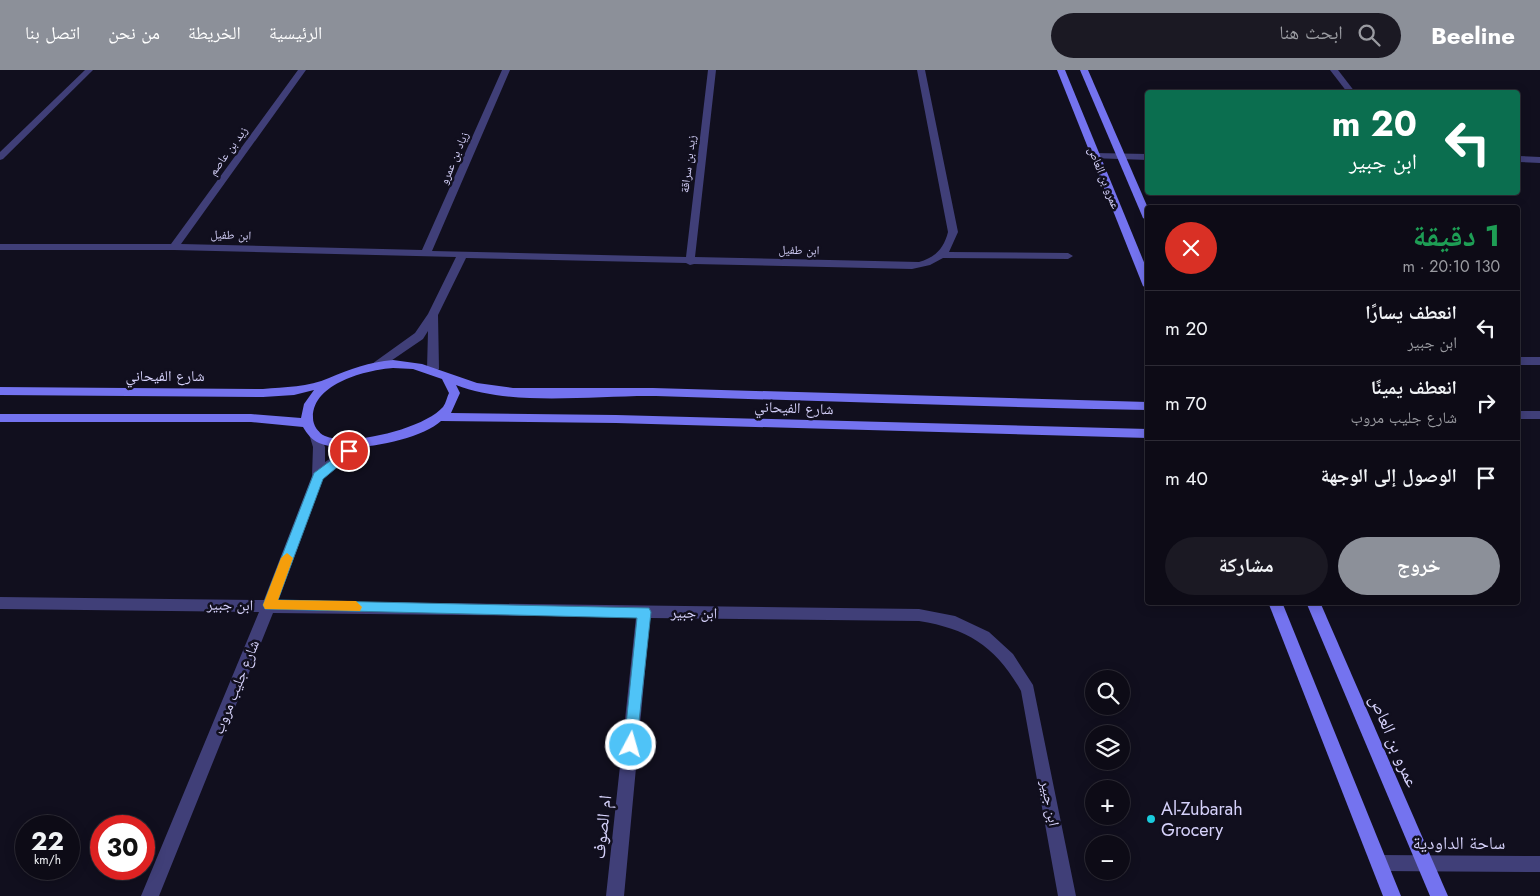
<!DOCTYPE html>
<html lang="ar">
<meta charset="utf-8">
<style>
:root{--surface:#0d0b16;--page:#1b1923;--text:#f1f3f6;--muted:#9a9ba1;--line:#2d2b35;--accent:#8c9099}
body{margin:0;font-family:Jost,"Noto Naskh Arabic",sans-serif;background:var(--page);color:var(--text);direction:rtl;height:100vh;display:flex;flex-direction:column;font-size:19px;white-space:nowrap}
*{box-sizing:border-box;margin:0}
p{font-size:16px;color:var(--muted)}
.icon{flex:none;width:28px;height:28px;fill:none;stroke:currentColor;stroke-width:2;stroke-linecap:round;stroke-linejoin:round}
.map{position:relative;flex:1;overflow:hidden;direction:ltr}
.panel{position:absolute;left:1145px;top:135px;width:375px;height:400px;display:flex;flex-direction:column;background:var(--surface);border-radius:5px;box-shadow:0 2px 12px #0003,0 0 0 1px var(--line);direction:rtl}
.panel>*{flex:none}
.top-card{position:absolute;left:1145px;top:20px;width:375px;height:105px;border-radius:5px;box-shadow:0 2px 12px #0003,0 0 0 1px var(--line);direction:rtl;background:#0b6e4f;color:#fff;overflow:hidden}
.tools{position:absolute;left:1085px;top:600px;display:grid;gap:10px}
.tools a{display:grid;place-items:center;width:45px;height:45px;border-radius:50%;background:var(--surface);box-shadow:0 2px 12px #0003,0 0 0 1px var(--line);font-size:25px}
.speed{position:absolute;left:15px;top:745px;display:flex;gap:10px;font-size:25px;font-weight:700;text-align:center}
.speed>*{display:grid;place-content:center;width:65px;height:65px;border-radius:50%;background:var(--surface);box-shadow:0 2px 12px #0003,0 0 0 1px var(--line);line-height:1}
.speed small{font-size:12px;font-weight:400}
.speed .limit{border:8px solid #d22;background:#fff;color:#111}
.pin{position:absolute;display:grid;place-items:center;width:42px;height:42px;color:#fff;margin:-21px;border:2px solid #fff;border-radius:50%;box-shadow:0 1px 5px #0007}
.me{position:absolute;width:55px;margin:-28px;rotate:6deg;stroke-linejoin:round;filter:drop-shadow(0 0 4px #0008)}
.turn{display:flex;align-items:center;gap:18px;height:105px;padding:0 20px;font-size:22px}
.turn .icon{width:65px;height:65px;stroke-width:2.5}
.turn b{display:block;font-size:35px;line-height:42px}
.round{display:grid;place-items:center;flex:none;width:52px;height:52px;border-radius:26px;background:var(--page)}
.summary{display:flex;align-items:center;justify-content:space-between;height:85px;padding:0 20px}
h1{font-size:30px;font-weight:700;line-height:38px;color:#1e9e55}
.cta{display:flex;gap:10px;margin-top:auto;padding:10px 20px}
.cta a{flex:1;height:58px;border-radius:30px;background:var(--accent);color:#fff;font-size:20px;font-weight:700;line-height:58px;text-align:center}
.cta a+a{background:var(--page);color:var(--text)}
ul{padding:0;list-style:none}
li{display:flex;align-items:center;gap:15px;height:75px;padding:0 20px;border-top:1px solid var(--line)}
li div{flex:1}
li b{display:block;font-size:19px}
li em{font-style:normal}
header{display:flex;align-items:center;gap:30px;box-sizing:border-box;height:70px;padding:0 25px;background:var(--accent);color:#fff}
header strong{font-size:24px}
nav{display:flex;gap:28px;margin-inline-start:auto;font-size:18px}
.search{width:350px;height:45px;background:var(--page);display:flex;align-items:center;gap:12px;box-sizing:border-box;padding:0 18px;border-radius:28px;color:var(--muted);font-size:19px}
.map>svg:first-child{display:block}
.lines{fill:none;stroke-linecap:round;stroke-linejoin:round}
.street{fill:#403f78;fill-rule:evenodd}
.secondary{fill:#7473ef;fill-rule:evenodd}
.route{fill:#4fc3f7;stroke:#337fa1}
.slow{fill:#f59e0b}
.poi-dot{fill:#19cbdd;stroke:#110f1e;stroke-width:2}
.labels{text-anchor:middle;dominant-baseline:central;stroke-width:5;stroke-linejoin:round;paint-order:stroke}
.far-street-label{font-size:12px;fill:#d5d1fa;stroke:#110f1e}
.street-label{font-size:15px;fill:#d5d1fa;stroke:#110f1e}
.near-street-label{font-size:18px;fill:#d5d1fa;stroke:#110f1e}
.near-poi-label{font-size:18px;fill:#d5d1fa;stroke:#110f1e;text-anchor:start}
</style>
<header>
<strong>Beeline</strong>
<div class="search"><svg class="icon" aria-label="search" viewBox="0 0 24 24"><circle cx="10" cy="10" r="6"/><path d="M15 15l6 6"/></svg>ابحث هنا</div>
<nav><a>الرئيسية</a><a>الخريطة</a><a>من نحن</a><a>اتصل بنا</a></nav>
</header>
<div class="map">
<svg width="1540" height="826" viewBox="0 0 1540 826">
<rect width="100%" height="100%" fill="#110f1e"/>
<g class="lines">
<!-- street -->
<g class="street">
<path d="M85,0H93L3,89L0,90V82Z"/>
<path d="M298,0H306L181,174L422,180L502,0H510L432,181L686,187L708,0H716L695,187L919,192C936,187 944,178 948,162L917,0H925L958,162L949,182L1068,183L1073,186L1068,189L943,188L930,195L912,199L694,194L690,195L686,193L466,188L438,245L439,299L433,303L427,299L428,261L423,269L379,299L375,300L369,296L415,263L428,244L456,187L174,180H0V174H171Z"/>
<path d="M1330,0H1338L1355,22H1347Z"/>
<path d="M1094,83L1148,84V90L1091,88L1090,86Z"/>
<path d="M1518,86L1540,87V93L1518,92Z"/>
<rect x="1518" y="287" width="22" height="8"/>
<rect x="1518" y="341" width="22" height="8"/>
<path d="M315,360L319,361L325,377V392L362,368H370L372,371L370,374L336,396L323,409L278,531L919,539L955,546L989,562L1013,584L1033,615L1076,826H1058L1021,621C996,577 969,559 919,551L650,548L624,826H606L636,547L273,543L159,826H141L259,542L0,539V527L264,530L312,406L313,377L309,364Z"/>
<path d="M1379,785L1540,786V802L1379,801L1373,799L1371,793L1373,787Z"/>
</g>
<!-- secondary -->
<g class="secondary">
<path d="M1057,0H1065L1148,202V219L1143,216Z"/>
<path d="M1080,0H1088L1148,138V151L1143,148Z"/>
<path d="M393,290L422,294L477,313L513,318H653L1148,332V340C984,337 820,331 656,326C595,325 512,337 456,315L460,323L451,343L616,345L1148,359V368L616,353L441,351C419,371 347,385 319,373C312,370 307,364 303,357L251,352H0V344H251L301,348L304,334L314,320L294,325L263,327L0,325V317L263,319C284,317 309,317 329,308C350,299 369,292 393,290ZM393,298L413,299L442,309L449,323C447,327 446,333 443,337C425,358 351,377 325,366C318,363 313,355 313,348C312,313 367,300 393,298Z"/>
<path d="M1268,532H1282L1401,826H1383Z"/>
<path d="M1306,532H1320L1448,826H1430Z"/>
</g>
</g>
<!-- route -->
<path class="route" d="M349,377L354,381L353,384L323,409L278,530L649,538L651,542L636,679L631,682L626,679L624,675L637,548L265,539L263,535L314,403Z"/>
<!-- slow -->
<path class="slow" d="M287,483L293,488L278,530L356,531L362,537L360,541L265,539L263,535L281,488Z"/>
<!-- markers -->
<circle class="poi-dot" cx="1151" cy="749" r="5"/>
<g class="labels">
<!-- far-street labels -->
<g class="far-street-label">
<text transform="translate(228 81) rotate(-54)">زيد بن عاصم</text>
<text transform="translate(454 88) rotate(-67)">زياد بن عمرو</text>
<text transform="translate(688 94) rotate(-83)">زيد بن سراقة</text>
<text transform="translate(1104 108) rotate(68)">عمرو بن العاص</text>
<text transform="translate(231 165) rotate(2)">ابن طفيل</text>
<text transform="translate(799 180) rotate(1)">ابن طفيل</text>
</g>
<!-- street labels -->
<g class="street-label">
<text x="165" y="306">شارع الفيحاني</text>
<text transform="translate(794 338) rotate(2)">شارع الفيحاني</text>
<text transform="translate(230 535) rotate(1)">ابن جبير</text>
<text transform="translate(694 543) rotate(1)">ابن جبير</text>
<text transform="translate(236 617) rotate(-68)">شارع جليب مروب</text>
<text transform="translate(1050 733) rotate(79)">ابن جبير</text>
</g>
<!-- near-street labels -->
<g class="near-street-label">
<text transform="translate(1394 671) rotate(67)">عمرو بن العاص</text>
<text transform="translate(602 757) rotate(-84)">ام الصوف</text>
<text x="1459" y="773">ساحة الداودية</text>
</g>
<!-- near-poi labels -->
<g class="near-poi-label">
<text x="1161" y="739">Al-Zubarah<tspan x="1161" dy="21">Grocery</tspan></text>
</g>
</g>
</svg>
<div class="tools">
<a><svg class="icon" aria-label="search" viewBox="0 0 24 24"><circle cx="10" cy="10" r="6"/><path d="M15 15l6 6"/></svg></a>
<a><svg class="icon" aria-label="layers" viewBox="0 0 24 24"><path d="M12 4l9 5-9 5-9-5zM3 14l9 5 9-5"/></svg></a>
<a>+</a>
<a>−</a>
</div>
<div class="speed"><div>22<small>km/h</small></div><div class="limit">30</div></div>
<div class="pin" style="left:349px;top:381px;background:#d93025"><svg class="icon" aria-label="arrive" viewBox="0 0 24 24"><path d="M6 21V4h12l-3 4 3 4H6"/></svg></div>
<svg class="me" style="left:631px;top:675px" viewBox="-20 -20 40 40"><circle r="17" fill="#4fc3f7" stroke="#fff" stroke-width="3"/><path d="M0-11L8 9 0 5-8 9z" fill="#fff"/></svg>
<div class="top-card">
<div class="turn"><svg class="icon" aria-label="left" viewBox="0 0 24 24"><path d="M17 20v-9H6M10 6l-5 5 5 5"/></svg><div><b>20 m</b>ابن جبير</div></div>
</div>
<section class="panel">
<div class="summary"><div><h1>1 دقيقة</h1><p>130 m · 20:10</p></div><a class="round" style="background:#d93025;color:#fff"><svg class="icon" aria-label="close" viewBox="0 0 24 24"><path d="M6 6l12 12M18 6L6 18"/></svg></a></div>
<ul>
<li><svg class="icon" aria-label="left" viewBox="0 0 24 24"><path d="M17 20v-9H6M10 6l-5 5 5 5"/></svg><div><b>انعطف يسارًا</b><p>ابن جبير</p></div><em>20 m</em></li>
<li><svg class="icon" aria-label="right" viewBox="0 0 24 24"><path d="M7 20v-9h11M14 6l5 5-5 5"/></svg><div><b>انعطف يمينًا</b><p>شارع جليب مروب</p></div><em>70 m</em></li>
<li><svg class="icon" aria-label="arrive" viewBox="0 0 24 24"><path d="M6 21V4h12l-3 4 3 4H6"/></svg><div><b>الوصول إلى الوجهة</b></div><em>40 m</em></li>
</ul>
<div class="cta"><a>خروج</a><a>مشاركة</a></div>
</section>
</div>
